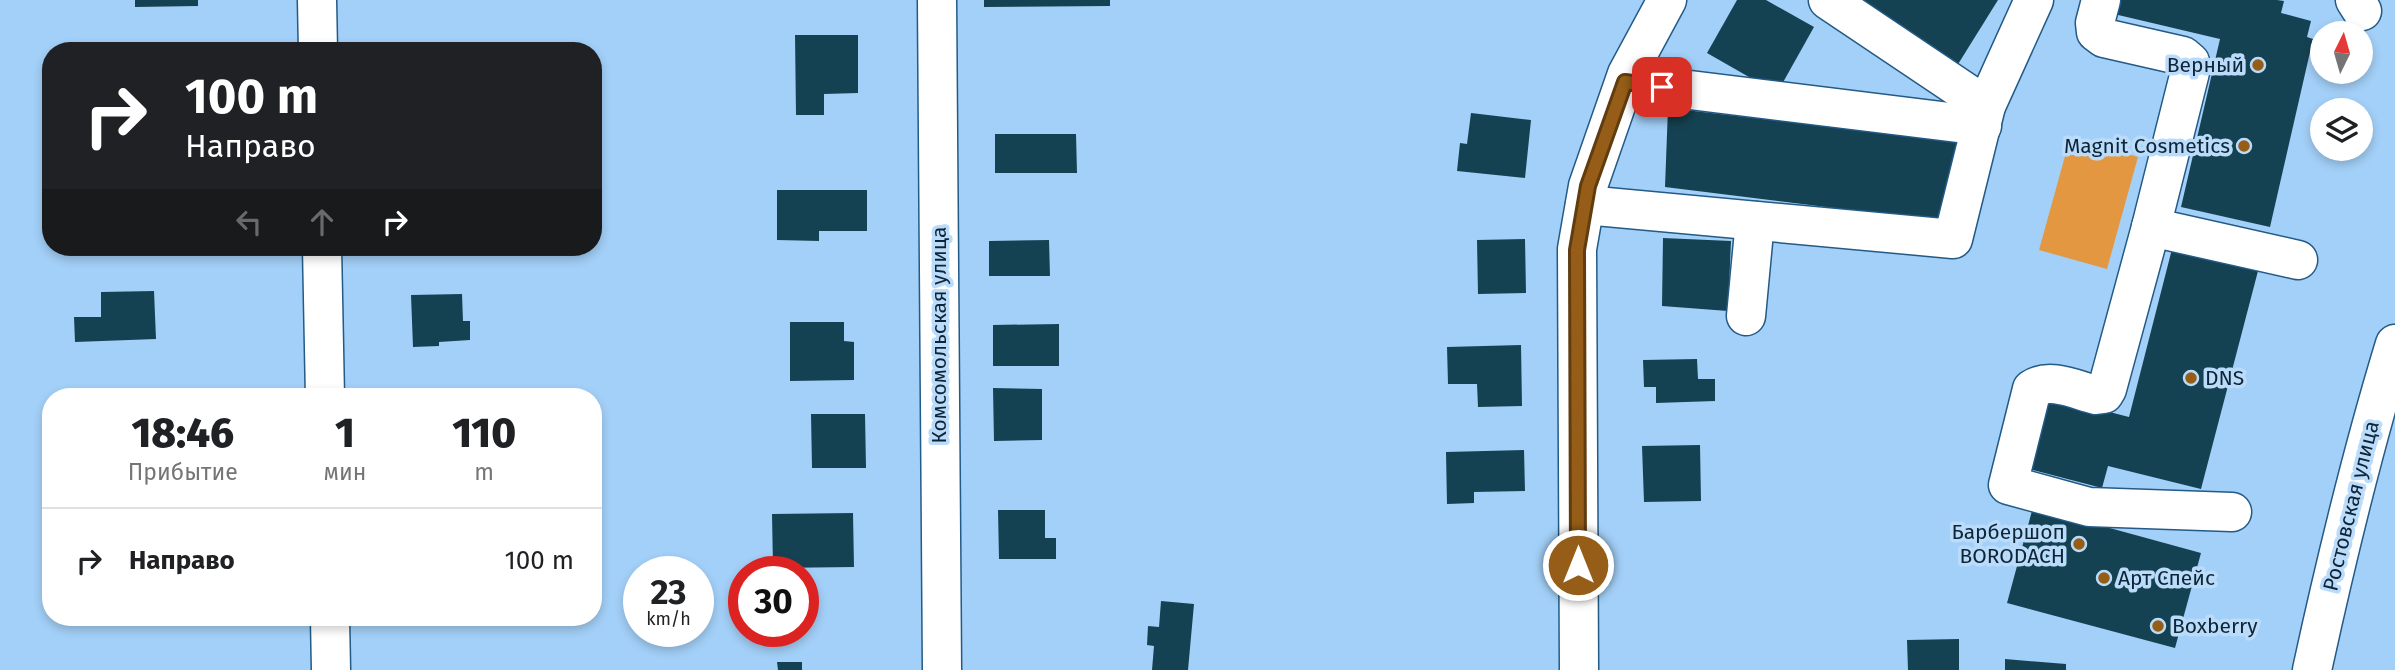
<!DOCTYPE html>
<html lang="ru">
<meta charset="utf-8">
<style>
:root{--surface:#fff;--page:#f2f2f2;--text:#202124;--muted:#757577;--line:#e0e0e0}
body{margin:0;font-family:"Fira Sans",sans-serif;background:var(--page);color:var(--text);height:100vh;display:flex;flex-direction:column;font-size:26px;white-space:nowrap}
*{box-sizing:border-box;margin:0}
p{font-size:23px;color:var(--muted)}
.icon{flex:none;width:38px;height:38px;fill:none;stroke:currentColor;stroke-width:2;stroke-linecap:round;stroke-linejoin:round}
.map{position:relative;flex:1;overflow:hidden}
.details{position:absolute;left:42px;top:388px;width:560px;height:238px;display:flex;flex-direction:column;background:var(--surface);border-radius:28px;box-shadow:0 4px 10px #0003}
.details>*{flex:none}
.guide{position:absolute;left:42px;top:42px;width:560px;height:214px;border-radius:28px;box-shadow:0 4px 10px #0003;background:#202124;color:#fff;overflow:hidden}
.needle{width:46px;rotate:5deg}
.fabs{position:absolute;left:2310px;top:21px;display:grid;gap:14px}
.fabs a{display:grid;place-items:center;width:63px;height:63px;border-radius:50%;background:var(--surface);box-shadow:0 4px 10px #0003;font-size:35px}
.speed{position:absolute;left:623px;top:556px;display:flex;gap:14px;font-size:35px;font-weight:700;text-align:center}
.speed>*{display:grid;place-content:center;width:91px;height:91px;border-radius:50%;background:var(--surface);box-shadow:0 4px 10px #0003;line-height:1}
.speed small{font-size:18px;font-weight:400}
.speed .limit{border:10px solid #d22;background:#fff;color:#111}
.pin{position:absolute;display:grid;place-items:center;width:60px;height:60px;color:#fff;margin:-30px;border-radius:14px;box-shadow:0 4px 10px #0006}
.me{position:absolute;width:77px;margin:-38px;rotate:0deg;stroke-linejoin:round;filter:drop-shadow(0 0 5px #0008)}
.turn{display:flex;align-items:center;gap:24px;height:147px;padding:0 28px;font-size:32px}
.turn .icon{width:91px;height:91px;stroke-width:2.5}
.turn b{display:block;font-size:49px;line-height:60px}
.lanes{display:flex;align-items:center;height:66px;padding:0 28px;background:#0003;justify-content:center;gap:35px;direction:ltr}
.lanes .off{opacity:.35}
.eta{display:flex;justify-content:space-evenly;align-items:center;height:119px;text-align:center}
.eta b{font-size:42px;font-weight:800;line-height:49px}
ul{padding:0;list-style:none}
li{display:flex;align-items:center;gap:21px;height:105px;padding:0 28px;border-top:2px solid var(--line)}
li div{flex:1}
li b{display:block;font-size:26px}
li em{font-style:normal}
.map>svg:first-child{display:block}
.green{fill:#e39741}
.building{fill:#154252}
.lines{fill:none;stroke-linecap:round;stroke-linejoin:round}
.minor-casing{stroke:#235a86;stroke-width:41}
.major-casing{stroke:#235a86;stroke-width:41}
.minor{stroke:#fff;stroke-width:38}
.major{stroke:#fff;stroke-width:38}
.route-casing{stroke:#613c0f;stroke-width:18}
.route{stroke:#955d17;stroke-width:12}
.poi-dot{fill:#955d17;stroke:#badcfa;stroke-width:2.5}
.labels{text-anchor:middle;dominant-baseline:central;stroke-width:7;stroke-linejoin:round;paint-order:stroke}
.poi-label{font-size:21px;fill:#0e2437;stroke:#badcfa;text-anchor:end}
.street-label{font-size:21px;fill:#0e2437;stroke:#badcfa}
</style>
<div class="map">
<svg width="2395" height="670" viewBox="0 0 2395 670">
<rect width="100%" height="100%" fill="#a3d0f8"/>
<!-- green -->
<path class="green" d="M2070,138L2138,157L2107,269L2039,250Z"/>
<!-- building -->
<g class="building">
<path d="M135,0H198V6L135,7Z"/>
<path d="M984,0H1110V6L984,7Z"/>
<path d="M1737,0H1766L1814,27L1777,93L1707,53Z"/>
<path d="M1852,0H1998L1955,69Z"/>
<path d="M2117,0H2277L2284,1L2281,13L2311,21L2307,37L2313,39L2270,227L2181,207L2220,39L2114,14Z"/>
<path d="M795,35H858V93L824,94V115H796Z"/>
<path d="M1668,108L1962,142L1954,223L1665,187Z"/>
<path d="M1471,113L1531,120L1525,178L1457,171L1460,143L1467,144Z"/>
<path d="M995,134H1076L1077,173H995Z"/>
<path d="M777,190H867V231H819V241L777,240Z"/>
<path d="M1663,238L1731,241L1728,311L1662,306Z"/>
<path d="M1525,239L1526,293L1478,294L1477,240Z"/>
<path d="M1049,240L1050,276H989V241Z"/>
<path d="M2172,249L2258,271L2201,489L2108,466L2102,488L2029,469L2039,394L2129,417Z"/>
<path d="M154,291L156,339L75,342L74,317H101V292Z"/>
<path d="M462,294L463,321H470V340L439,342V346L413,347L411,295Z"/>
<path d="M790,322H844V341L854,342V380L790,381Z"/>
<path d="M1059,324V366H993V325Z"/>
<path d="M1521,345L1522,406L1478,407L1477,384H1448L1447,347Z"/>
<path d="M1697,359L1698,379H1715V401L1656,403V387H1644L1643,360Z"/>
<path d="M993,388L1042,389V440L994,441Z"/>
<path d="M811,414H865L866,468H812Z"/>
<path d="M1700,445L1701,501L1644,502L1642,446Z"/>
<path d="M1524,450L1525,491L1474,492V503L1447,504L1446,452Z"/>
<path d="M2033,507L2201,553L2175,648L2007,603Z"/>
<path d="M998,510H1045V538H1056V559H999Z"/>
<path d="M853,513L854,567L773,568L772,514Z"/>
<path d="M1161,601L1194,604L1188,670H1152L1154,646L1147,645L1148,626L1159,627Z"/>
<path d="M1959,639V670H1908L1907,640Z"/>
<path d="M2005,659L2066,664V670H2005Z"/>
<path d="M777,662H802V670H778Z"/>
</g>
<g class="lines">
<defs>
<g id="minor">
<path d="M317,0L318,51"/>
<path d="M937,0L942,670"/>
<path d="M1828,0L1986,106"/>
<path d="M2101,0L2095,23L2096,32L2104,38L2183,56L2190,62V72L2151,227L2298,260"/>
<path d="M2355,0L2362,11"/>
<path d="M1625,82L1982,126"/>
<path d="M1585,205L1953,239L1986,106L2034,0"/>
<path d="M2151,227L2107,389L2104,394L2096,395C2076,390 2050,377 2032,389L2008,485L2089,507L2232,512"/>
<path d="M322,247L325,397"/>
<path d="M1746,316L1755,221"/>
<path d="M330,618L331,670"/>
<path d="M1579,670L1577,249L1588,186L1627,74L1667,0"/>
</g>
<path id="major" d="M2312,670C2336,560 2362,452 2395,344"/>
</defs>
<!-- minor casing -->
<use href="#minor" class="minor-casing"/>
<!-- major casing -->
<use href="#major" class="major-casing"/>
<!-- minor -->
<use href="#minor" class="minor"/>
<!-- major -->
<use href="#major" class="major"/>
</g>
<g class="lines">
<defs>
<path id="route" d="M1578,565L1577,250L1588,186L1625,82L1662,87"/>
</defs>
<!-- route casing -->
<use href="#route" class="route-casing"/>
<!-- route -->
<use href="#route" class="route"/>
</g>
<!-- markers -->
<g class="poi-dot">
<circle cx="2258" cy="65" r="7"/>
<circle cx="2244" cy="146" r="7"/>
<circle cx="2191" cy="378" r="7"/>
<circle cx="2079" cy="544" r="7"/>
<circle cx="2104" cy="578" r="7"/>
<circle cx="2158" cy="626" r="7"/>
</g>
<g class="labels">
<!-- poi labels -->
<g class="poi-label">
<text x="2244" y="65">Верный</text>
<text x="2230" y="146">Magnit Cosmetics</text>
<text x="2205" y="378" text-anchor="start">DNS</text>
<text x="2065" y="532">Барбершоп<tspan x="2065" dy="24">BORODACH</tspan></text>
<text x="2118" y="578" text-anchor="start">Арт Спейс</text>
<text x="2172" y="626" text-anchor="start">Boxberry</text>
</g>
<!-- street labels -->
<g class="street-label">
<text transform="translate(939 335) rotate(-90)">Комсомольская улица</text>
<text transform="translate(2351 506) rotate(-76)">Ростовская улица</text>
</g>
</g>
</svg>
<div class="fabs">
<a><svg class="needle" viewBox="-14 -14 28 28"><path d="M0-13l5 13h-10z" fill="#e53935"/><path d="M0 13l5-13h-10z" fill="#757577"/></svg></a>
<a><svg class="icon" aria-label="layers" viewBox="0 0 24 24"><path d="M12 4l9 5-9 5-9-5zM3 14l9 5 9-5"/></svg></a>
</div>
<div class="speed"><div>23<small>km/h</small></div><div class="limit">30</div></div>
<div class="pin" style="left:1662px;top:87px;background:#d93025"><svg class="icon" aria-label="arrive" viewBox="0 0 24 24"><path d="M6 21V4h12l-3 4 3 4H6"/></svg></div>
<svg class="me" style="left:1578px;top:565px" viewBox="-20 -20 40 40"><circle r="17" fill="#955d17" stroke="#fff" stroke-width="3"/><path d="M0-11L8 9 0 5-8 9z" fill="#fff"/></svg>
<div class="guide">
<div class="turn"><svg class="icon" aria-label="right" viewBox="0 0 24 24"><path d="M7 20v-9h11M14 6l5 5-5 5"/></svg><div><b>100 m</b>Направо</div></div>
<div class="lanes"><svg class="icon off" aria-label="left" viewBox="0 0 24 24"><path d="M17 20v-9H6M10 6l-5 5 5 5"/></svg><svg class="icon off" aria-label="ahead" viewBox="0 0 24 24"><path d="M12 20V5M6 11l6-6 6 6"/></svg><svg class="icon" aria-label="right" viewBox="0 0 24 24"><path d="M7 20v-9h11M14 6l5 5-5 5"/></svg></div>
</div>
<section class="details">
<div class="eta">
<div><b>18:46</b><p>Прибытие</p></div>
<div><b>1</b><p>мин</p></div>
<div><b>110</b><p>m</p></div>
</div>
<ul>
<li><svg class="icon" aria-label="right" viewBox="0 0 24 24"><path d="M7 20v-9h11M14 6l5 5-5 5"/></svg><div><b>Направо</b></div><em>100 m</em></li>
</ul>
</section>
</div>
